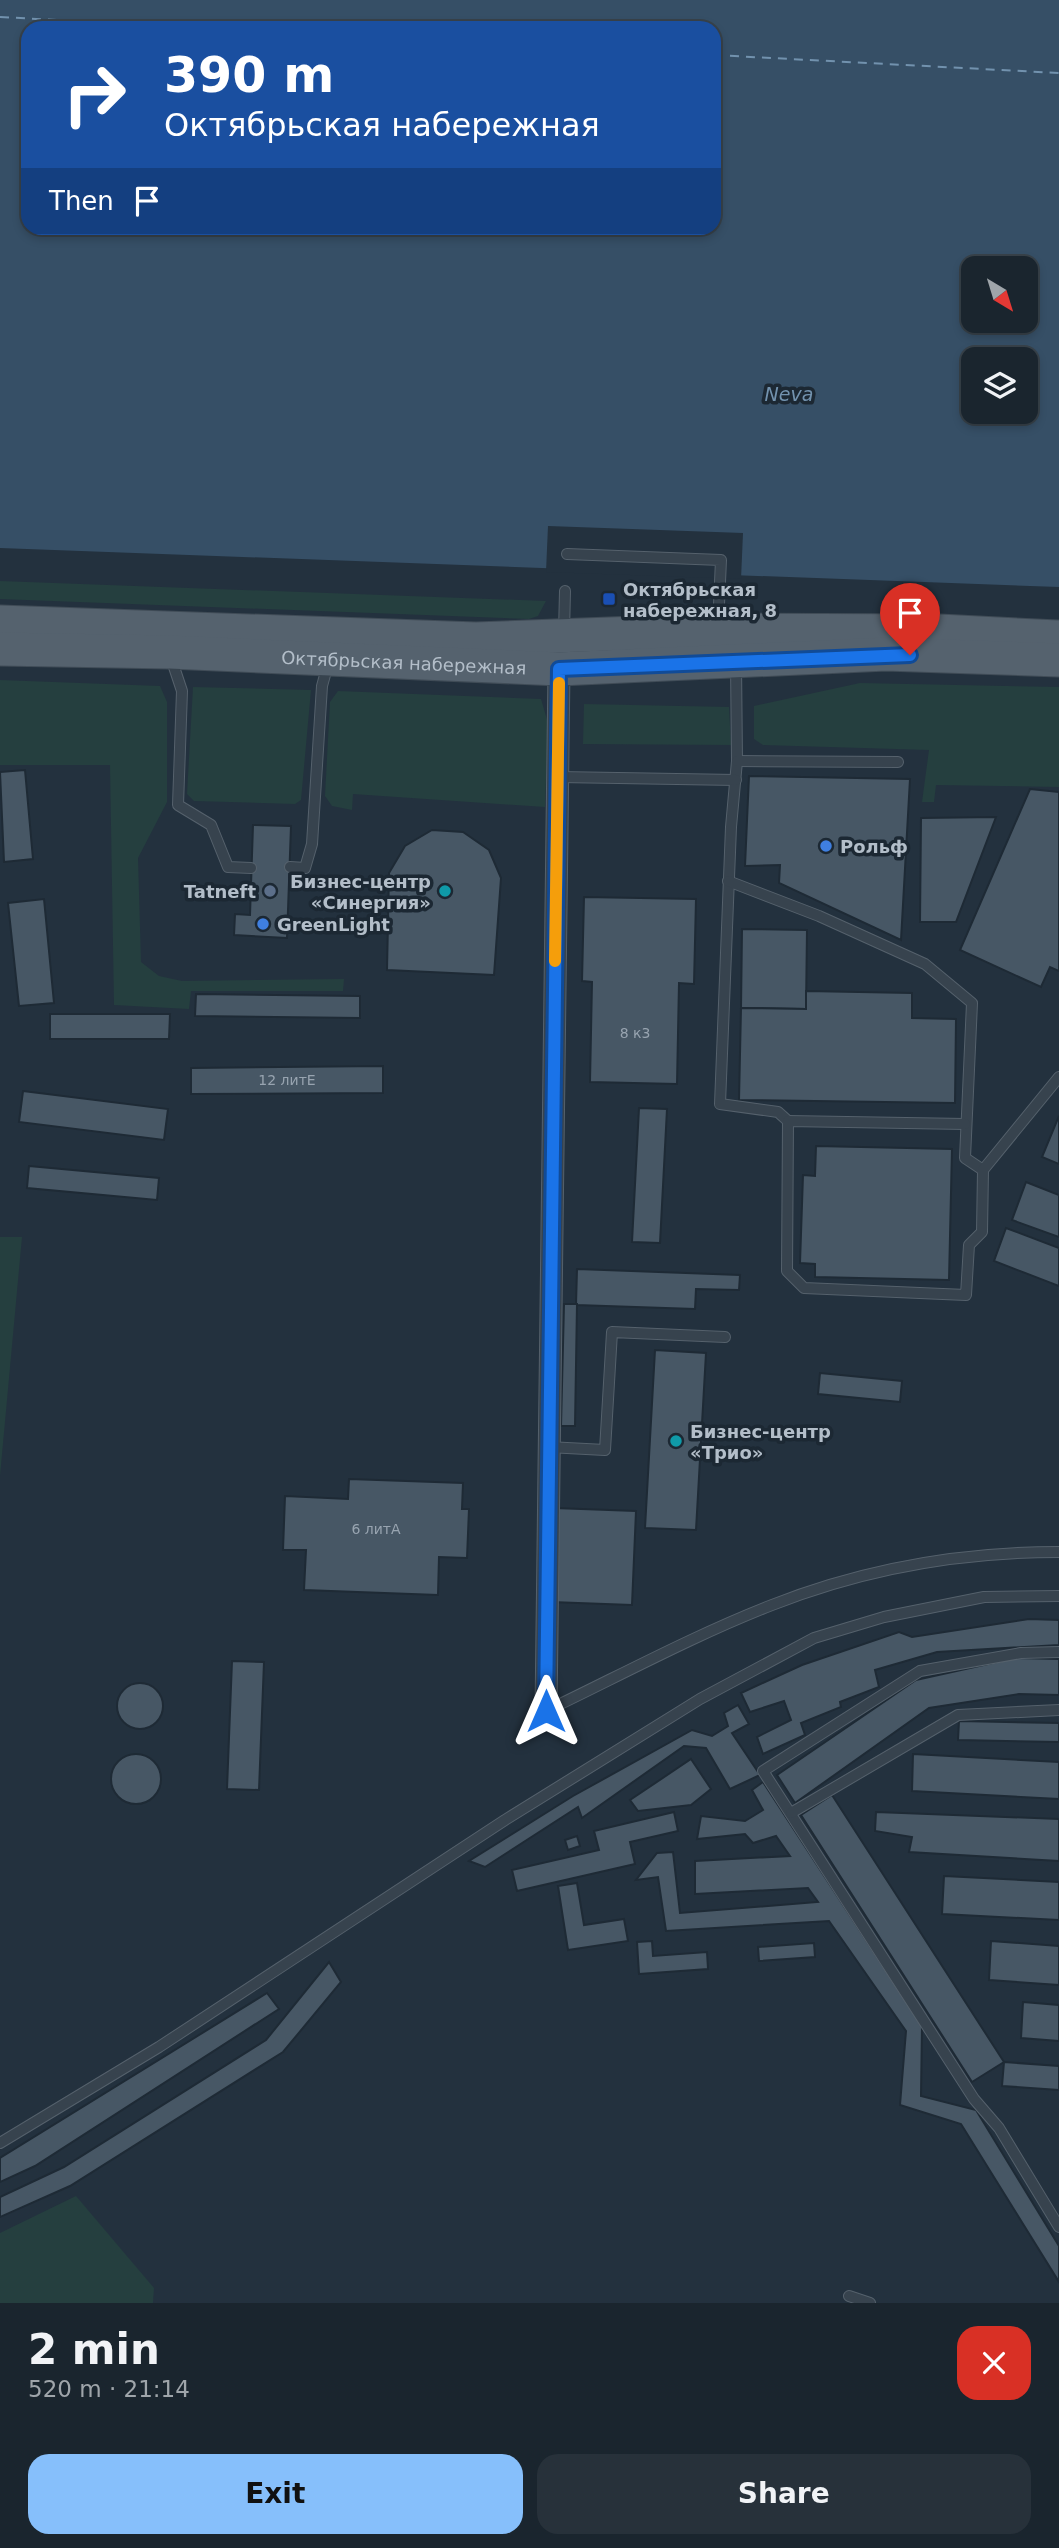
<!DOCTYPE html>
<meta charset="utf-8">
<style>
:root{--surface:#1a252e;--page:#27313a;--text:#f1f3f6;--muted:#9fa5aa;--line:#38424a;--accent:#86bffb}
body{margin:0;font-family:"DejaVu Sans",sans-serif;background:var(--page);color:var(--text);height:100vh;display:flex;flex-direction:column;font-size:26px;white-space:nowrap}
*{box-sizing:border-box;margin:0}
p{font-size:23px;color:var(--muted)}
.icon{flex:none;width:38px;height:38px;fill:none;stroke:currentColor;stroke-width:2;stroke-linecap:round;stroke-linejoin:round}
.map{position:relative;height:2303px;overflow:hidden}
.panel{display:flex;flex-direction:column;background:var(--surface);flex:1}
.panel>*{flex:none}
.banner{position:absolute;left:21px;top:21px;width:700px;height:214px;border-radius:21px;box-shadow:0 4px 10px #0003,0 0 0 2px var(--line);background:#1a4fa0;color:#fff;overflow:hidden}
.needle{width:46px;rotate:142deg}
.buttons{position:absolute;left:961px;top:256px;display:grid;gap:14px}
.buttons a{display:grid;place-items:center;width:77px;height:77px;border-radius:14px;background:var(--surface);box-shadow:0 4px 10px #0003,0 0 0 2px var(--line);font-size:35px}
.pin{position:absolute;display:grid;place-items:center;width:60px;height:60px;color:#fff;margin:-72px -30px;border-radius:50% 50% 50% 0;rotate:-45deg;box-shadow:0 0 7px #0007}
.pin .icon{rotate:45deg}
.me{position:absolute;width:77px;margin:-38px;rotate:0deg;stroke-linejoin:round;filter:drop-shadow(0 0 5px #0008)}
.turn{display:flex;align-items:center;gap:24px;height:147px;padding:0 28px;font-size:32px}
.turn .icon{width:91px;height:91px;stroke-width:2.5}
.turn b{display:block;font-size:49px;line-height:60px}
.then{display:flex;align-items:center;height:66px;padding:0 28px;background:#0003;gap:14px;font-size:26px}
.round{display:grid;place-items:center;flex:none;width:74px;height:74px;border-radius:21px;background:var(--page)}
.headline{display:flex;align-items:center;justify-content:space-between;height:119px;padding:0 28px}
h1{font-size:42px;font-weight:700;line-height:52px}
.primary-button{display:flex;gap:14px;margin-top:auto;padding:14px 28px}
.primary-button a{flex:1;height:80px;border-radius:21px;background:var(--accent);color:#111;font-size:28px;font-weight:700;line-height:80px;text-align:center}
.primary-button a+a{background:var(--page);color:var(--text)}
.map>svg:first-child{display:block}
.green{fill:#253f3f}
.water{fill:#364f66;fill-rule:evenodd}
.pier{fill:#23313e}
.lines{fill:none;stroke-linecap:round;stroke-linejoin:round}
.ferry{stroke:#7292ae;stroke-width:2;stroke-dasharray:9 7;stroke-linecap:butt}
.building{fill:#475765;stroke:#1e2a35;stroke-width:2}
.lane-casing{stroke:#55616c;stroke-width:12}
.street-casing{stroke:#55616c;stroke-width:23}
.primary-casing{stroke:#404c57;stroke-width:35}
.lane{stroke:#37434e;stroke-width:10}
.street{stroke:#37434e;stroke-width:21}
.primary{stroke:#55626e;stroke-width:33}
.route-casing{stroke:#114b97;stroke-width:18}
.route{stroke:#1a73e8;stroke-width:12}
.slow{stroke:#f59e0b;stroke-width:12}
.transit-dot{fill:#1a4fb4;stroke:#1c2833;stroke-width:2.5}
.shop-dot{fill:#3f7fe0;stroke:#1c2833;stroke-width:2.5}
.service-dot{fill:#5c6f8a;stroke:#1c2833;stroke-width:2.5}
.culture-dot{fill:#0f9aa8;stroke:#1c2833;stroke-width:2.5}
.labels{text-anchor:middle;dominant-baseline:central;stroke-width:7;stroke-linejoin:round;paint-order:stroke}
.number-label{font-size:14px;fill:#98a4b0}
.poi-label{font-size:18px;font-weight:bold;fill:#b3bec9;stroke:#1c2833;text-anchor:start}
.street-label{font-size:18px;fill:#b3bec9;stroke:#1c2833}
.water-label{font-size:19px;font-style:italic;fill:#7292ae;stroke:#1c2833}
</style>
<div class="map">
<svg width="1059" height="2303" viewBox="0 0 1059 2303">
<rect width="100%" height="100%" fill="#23313e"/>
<!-- green -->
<g class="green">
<path d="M0,581L546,601L538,616L529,619L0,599Z"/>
<path d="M0,680L160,686L167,702V802L138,858L141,962L159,976L182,981L344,979L343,991H191L189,1009L114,1005L110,765H0Z"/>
<path d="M860,683L1059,687V787L936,785L934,802H922L929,750L763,745L754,739V706Z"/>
<path d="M193,687L311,690L301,800L295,804L194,801L187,794Z"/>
<path d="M338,691L541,699L548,723L545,807L353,794L352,810L332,806L325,796L330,702Z"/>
<path d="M584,704L729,707L731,745L583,744Z"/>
<path d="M0,1237H22L0,1476Z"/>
<path d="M76,2196L154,2288L153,2303H0V2233Z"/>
</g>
<!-- water -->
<path class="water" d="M0,0H1059V587L0,548ZM28,28H714V228H28ZM973,268H1026V320H973ZM973,359H1026V411H973Z"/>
<!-- pier -->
<path class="pier" d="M548,526L743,533L741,579L546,572Z"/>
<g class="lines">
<!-- ferry -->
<g class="ferry">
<path d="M0,17L204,28"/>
<path d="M714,55L1059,73"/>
</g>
</g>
<!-- building -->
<g class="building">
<path d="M25,770L33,859L4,862L0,772Z"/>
<path d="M749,776L910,779L901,940L779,883L780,865L745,866Z"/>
<path d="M1030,789L1059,792V971L1050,967L1041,987L960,950Z"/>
<path d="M996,817L956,922H920L921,818Z"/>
<path d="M253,825L291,826L287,938L234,935L235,914L250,915Z"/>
<path d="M432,830L463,832L489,850L501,878L494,975L387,970L389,873L405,846Z"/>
<path d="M584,897L696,899L694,984L679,983L677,1084L590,1082L592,982L582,981Z"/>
<path d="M44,899L54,1003L19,1006L8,903Z"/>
<path d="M742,929L807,930L806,1009L741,1008Z"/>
<path d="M806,991L912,993V1018L956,1019L955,1103L739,1100L741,1008L806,1009Z"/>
<path d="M196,994L360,996V1018L195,1016Z"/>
<path d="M50,1014H170L169,1039H50Z"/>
<path d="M383,1066V1093L191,1094V1068Z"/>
<path d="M23,1091L168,1109L164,1140L19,1122Z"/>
<path d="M639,1108L667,1109L660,1243L632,1242Z"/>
<path d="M1059,1116V1164L1042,1157Z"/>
<path d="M816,1146L952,1149L949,1280L815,1277V1264L800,1263L803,1175L815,1176Z"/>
<path d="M29,1166L159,1178L157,1200L27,1188Z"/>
<path d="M1026,1182L1059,1195V1237L1012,1220Z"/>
<path d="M1006,1228L1059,1248V1286L994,1261Z"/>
<path d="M577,1269L740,1275L739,1290L696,1289L695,1309L576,1305Z"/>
<path d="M564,1304H577L575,1426H561Z"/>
<path d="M655,1350L706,1353L696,1530L645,1528Z"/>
<path d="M820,1373L902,1381L900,1402L818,1394Z"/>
<path d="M349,1479L463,1483L462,1509H469L467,1558L439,1557L438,1595L304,1590L306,1550H283L285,1496L348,1499Z"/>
<path d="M554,1508L636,1511L632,1605L551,1602Z"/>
<path d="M1029,1619L1059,1620V1645L937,1652L875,1670L879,1687L840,1702L841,1707L801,1723L805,1735L763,1754L757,1737L791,1720L784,1701L750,1712L741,1693L802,1665L899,1632L912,1637Z"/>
<path d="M1015,1658L1059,1659V1695L1019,1694L929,1708L795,1803L777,1775L916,1680Z"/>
<path d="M232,1661L264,1662L259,1790L227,1789Z"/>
<circle cx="140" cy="1706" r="23"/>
<path d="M738,1705L749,1724L732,1733L760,1775L730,1789L706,1748L684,1746L582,1818L578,1807L485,1867L469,1861L573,1796L692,1730L712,1736L728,1726L724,1713Z"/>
<path d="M959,1721L1059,1723V1742L958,1740Z"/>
<circle cx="136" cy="1779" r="25"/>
<path d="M913,1754L1059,1762V1799L912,1791Z"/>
<path d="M691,1759L711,1789L691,1805L638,1811L630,1800Z"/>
<path d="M763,1782L922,2026L921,2096L976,2110L1059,2246V2282L961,2124L900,2105L906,2031L829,1921L666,1931L658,1877L636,1880L657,1853L673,1852L680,1913L818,1902L808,1888L695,1894V1861L790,1856L776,1836L753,1843L745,1834L697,1839L701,1816L745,1821L763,1810L752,1790Z"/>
<path d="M832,1795L1004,2062L972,2082L801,1815Z"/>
<path d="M674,1812L678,1831L630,1842L635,1864L517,1891L512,1870L599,1850L594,1831Z"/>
<path d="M876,1812L1059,1819V1861L909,1852L912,1837L875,1831Z"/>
<path d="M577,1836L580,1846L568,1850L565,1840Z"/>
<path d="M944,1876L1059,1882V1920L942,1914Z"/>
<path d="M577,1883L584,1925L624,1919L628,1941L568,1950L558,1886Z"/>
<path d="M652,1941L653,1956L707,1952L708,1969L639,1974L637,1942Z"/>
<path d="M991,1941L1059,1946V1985L989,1980Z"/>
<path d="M814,1943L815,1957L759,1961L758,1947Z"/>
<path d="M329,1962L341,1982L283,2052L70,2186L0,2217V2197L64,2167L266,2040Z"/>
<path d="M267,1993L279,2009L35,2166L0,2182V2158Z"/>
<path d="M1023,2002L1059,2005V2041L1021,2038Z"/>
<path d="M1004,2062L1059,2066V2090L1002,2086Z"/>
</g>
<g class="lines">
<defs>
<g id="lane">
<path d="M567,554L721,560L718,626"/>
<path d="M564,632L565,591"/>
<path d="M170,655L182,691L178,805L211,825L228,867L251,868"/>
<path d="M736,663L737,761L731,827L720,1104L778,1112L788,1121"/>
<path d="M737,761L898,762"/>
<path d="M559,777L736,780"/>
<path d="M290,867L305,868L312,844L322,686L328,664"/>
<path d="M728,881L819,916L925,964L972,1003L965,1158L983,1170"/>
<path d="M965,1124L788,1121L787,1271L804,1288L966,1295L969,1245L982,1232L983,1170L1059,1077"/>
<path d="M548,1447L605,1450L612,1332L725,1337"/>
<path d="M1059,1652L1021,1653L920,1671L763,1771L974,2099L999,2128L1059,2227"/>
<path d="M546,1711C621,1675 695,1635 772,1605C863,1569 962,1552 1059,1552"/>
<path d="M791,1813L958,1715L1059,1710"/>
<path d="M0,2143L159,2047L505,1820L700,1699L814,1638L884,1617L984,1597L1059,1596"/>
<path d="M849,2296L870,2303"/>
</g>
<path id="street" d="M546,1711L559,669"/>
<g id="primary">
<path d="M0,622L476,639L718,630L939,631L1057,637"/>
<path id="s1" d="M0,649L170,652L559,669L886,654L1059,660"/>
</g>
</defs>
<!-- lane casing -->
<use href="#lane" class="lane-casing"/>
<!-- street casing -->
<use href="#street" class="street-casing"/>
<!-- primary casing -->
<use href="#primary" class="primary-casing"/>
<!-- lane -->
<use href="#lane" class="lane"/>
<!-- street -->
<use href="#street" class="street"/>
<!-- primary -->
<use href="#primary" class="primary"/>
</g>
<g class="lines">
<defs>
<path id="route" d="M546,1711L559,669L910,655"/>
</defs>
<!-- route casing -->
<use href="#route" class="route-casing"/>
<!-- route -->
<use href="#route" class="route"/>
<!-- slow -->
<path class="slow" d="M555,961L559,683"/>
</g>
<!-- markers -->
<rect class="transit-dot" x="602" y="592" width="14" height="14" rx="3.5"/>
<g class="shop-dot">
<circle cx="826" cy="846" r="7"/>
<circle cx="263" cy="924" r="7"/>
</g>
<circle class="service-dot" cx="270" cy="891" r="7"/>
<g class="culture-dot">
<circle cx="445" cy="891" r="7"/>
<circle cx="676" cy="1441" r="7"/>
</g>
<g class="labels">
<!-- number labels -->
<g class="number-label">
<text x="635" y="1033">8 к3</text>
<text x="287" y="1080">12 литЕ</text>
<text x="376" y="1529">6 литА</text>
</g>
<!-- poi labels -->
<g class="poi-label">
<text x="623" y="589">Октябрьская<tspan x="623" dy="21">набережная, 8</tspan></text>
<text x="840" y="846">Рольф</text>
<text x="431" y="881" text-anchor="end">Бизнес-центр<tspan x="431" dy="21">«Синергия»</tspan></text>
<text x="256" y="891" text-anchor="end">Tatneft</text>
<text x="277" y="924">GreenLight</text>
<text x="690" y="1431">Бизнес-центр<tspan x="690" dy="21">«Трио»</tspan></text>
</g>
<!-- street labels -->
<g class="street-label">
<text stroke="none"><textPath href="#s1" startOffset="404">Октябрьская набережная</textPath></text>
</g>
<!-- water labels -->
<g class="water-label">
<text x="789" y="394">Neva</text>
</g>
</g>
</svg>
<div class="buttons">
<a><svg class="needle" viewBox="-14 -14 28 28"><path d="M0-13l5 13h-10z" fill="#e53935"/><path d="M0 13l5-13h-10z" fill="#9fa5aa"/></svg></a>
<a><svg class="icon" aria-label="layers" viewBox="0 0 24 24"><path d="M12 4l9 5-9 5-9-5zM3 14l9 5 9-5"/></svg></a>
</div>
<div class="pin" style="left:910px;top:655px;background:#d93025"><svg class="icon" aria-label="arrive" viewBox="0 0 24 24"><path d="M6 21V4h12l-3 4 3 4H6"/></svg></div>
<svg class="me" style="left:546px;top:1711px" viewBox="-20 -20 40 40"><path d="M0-17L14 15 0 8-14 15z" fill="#1a73e8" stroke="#fff" stroke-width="4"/></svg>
<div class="banner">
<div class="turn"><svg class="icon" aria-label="right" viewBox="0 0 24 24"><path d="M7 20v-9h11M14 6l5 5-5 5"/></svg><div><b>390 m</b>Октябрьская набережная</div></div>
<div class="then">Then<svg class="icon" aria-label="arrive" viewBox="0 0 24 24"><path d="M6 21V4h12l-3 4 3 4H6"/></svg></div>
</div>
</div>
<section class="panel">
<div class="headline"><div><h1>2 min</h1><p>520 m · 21:14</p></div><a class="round" style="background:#d93025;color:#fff"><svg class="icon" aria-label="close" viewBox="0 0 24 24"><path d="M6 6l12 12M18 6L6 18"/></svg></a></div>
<div class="primary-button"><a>Exit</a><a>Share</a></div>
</section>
